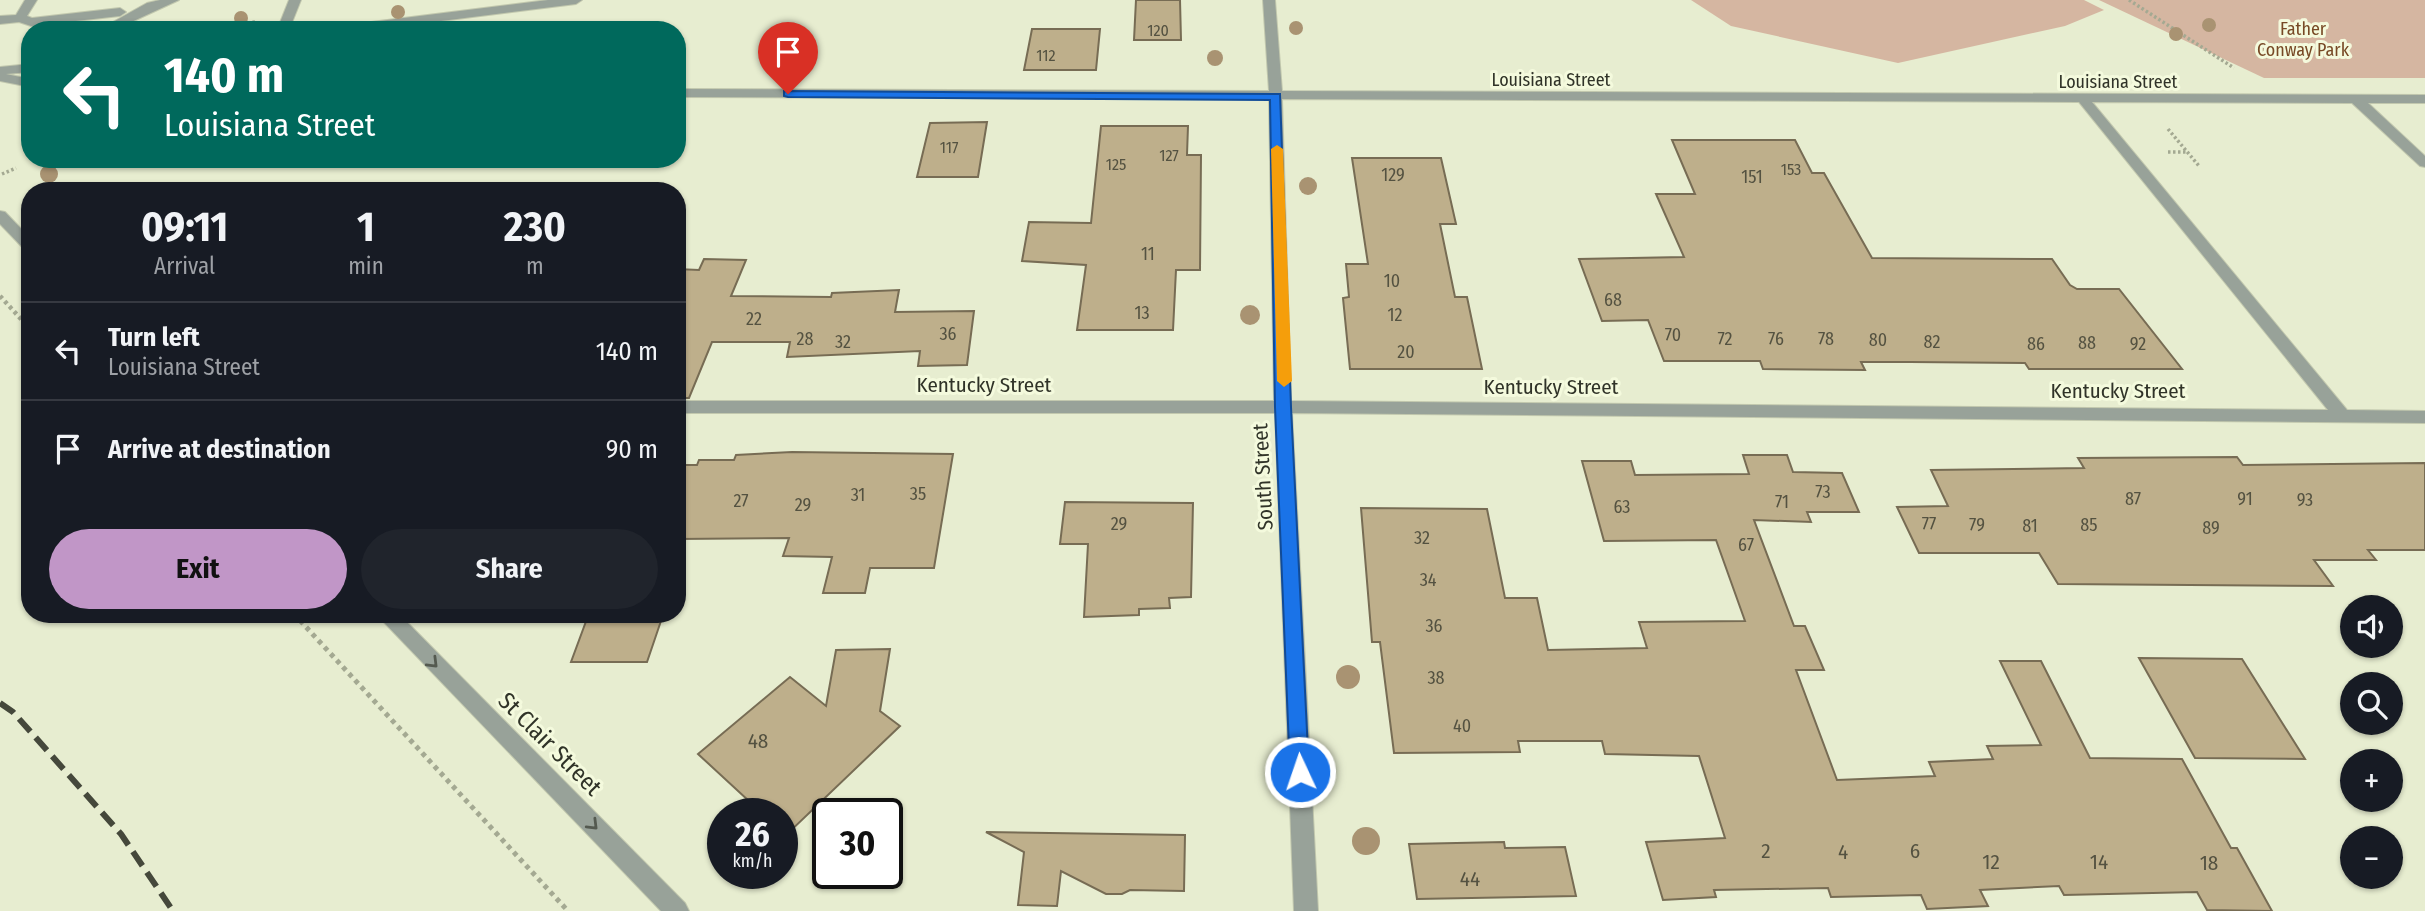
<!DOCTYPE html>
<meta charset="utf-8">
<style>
:root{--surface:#171b24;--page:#20242c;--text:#f1f3f6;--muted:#9ea1a6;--line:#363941;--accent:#c196c7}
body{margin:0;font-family:"Fira Sans Condensed",sans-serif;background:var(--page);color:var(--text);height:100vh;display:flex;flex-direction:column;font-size:26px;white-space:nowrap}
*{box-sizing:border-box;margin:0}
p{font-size:23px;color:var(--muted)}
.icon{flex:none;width:38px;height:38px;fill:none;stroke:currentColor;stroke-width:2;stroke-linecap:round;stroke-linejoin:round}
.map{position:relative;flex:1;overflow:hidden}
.drawer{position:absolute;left:21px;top:182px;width:665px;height:441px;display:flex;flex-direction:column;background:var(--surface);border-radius:28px;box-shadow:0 2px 5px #0004}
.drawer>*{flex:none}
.guide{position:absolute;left:21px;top:21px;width:665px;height:147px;border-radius:28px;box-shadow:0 2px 5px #0004;background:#00695c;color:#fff;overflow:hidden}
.fabs{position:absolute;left:2340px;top:595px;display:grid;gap:14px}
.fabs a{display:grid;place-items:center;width:63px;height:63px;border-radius:50%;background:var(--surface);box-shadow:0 2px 5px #0004;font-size:35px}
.speed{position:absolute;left:707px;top:798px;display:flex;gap:14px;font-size:35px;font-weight:700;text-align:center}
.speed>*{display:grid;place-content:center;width:91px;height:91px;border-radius:50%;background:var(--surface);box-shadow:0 2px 5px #0004;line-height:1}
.speed small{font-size:18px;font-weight:400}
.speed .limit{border:4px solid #111;border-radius:10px;background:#fff;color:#111}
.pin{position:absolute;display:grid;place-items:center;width:60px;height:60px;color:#fff;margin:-72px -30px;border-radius:50% 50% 50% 0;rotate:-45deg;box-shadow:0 0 7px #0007}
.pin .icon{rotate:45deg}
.me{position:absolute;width:77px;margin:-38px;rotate:357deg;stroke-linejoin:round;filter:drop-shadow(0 0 5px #0008)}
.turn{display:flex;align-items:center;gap:24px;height:147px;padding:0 28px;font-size:32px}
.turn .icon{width:91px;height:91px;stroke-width:2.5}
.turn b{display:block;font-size:49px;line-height:60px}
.eta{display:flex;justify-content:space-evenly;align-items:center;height:119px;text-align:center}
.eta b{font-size:42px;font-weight:700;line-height:49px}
.action{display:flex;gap:14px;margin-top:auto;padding:14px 28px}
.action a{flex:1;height:80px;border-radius:42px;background:var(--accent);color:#111;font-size:28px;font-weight:700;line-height:80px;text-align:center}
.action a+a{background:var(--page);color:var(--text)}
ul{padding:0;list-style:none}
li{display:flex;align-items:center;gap:21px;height:98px;padding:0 28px;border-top:2px solid var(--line)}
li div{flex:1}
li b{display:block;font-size:26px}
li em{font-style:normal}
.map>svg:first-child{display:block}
.green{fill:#d5b6a1}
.building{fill:#beaf8b;stroke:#776c54;stroke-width:2}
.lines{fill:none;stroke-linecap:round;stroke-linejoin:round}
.minor-casing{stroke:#c2c8ae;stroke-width:2}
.path-far2{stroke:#a4a992;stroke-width:3.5;stroke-dasharray:2.5 2.5;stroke-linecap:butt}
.path-far1{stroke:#a4a992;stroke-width:4.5;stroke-dasharray:3.5 3.5;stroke-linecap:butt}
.path{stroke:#a4a992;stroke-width:5;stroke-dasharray:4.5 4.5;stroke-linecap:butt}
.minor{fill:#98a299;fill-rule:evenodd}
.rail{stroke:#45483b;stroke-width:6;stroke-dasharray:17 8;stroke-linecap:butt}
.tree{fill:#a99372}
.oneway{stroke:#545a50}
.route{fill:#1a73e8;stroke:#114b97;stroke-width:2}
.slow{fill:#f59e0b}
.labels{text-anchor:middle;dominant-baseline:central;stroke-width:6;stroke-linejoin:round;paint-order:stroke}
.far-number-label{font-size:16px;fill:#545241}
.far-park-label{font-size:18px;fill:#774925;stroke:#f4fadd}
.far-street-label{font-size:18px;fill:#303328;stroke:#f4fadd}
.number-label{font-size:18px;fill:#545241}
.street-label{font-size:21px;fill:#303328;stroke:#f4fadd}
.near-number-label{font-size:21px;fill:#545241}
.near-street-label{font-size:24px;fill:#303328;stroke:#f4fadd}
</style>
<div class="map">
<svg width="2425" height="911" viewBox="0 0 2425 911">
<rect width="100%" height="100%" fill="#e7edd0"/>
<!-- green -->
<g class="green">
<path d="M1691,0H2084L2104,10L2065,26L1898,63L1731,26Z"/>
<path d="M2099,0H2425V78H2264Z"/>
</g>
<!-- building -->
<g class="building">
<path d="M1136,0H1180L1181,40H1134Z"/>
<path d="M1032,29H1100L1096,70H1024Z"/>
<path d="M987,122L978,177H917L930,123Z"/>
<path d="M1101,126H1188L1187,155H1201L1200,270H1176L1173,330H1077L1086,265L1022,261L1029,222L1091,223Z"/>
<path d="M1672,140H1795L1812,173H1824L1872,258L2052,259L2070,285L2077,289H2119L2182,369H2029L2025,363L1910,362H1861L1865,370L1763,369L1760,361H1664L1648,320L1602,321L1579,259L1684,257L1656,194H1695Z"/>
<path d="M1352,158H1441L1456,224H1440L1455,297H1467L1482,369H1350L1343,298L1349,297L1346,264H1368Z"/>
<path d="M704,259L746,260L731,296L831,297L832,293L899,290L895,312L974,311L967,365L918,366L920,351L787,357L790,342H712L689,398H677V269L699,270Z"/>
<path d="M792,452L953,454L934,568H870L865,593H823L832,557L783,556L789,538L677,539V465H697L699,460H734L736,455Z"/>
<path d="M1743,455H1787L1793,472L1842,473L1859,512H1807L1811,522L1754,520L1794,626H1805L1824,670H1796L1837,780L1935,776L1929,762L1993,759L1987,746L2041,745L2000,661H2041L2090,758L2182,759L2231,848H2237L2272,911L2207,910L2197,892L2064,895L2059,886L1980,890L1988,906L1927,909L1921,895L1831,897L1828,888L1714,890L1716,897L1663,900L1646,842L1725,838L1699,756L1605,754L1602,741H1518L1520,752L1394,753L1380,642H1372L1361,508L1487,509L1505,598H1537L1548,650L1647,648L1639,622L1745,621L1716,540L1604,541L1582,461H1631L1635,475L1749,474Z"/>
<path d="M2237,457L2243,465L2425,463V550H2368L2376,560H2314L2333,586L2058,584L2039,553H1919L1897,507L1948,506L1931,470L2084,468L2078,458Z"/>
<path d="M1065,502L1193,503L1191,597L1169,598L1170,608L1139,609V615L1084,617L1088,544H1060Z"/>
<path d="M663,615L647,662H571L588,616Z"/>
<path d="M890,649L880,711L900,726L782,839V814H763L698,754L790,677L826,706L836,650Z"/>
<path d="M2139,658L2242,659L2305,759L2195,758Z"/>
<path d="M986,832L1185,835L1184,891L1130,890L1122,894H1106L1061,871L1057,906L1018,905L1024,852Z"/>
<path d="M1504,842L1505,848L1565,847L1576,896L1417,899L1409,844Z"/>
</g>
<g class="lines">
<defs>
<g id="minor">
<path d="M25,0H37L27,16L32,18L120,8L126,12L120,16L31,26L19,22L0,24V16L16,15Z"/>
<path d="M160,0H179L114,30L104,27L147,3Z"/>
<path d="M289,0H301L289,30H277Z"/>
<path d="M548,0H582L576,4L370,30H333L339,26Z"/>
<path d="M1263,0H1275L1282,91L2425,95V103H2368L2425,156V167L2420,166L2352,103L2092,102L2347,410L2425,411V423L1292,413L1318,911H1294L1275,413H677V401H1274L1269,99L677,97V89L1269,91ZM1282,99L2079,102L2328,410L1291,401Z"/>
<path d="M30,64V72L6,74L30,79V87L0,81V67Z"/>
<path d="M0,211L5,212L30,238V252L25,250L0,224Z"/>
<path d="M376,614H399L685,903L689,911H661Z"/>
</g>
</defs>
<!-- minor casing -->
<use href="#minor" class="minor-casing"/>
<!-- path-far2 -->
<g class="path-far2">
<path d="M2129,0L2234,68"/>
<path d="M193,30L255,22"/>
<path d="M2168,129L2199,166"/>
<path d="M2168,152H2188"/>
<path d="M2,174L16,168"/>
</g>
<!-- path-far1 -->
<path class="path-far1" d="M0,296L30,329"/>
<!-- path -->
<path class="path" d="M294,614L568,911"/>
<!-- minor -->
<use href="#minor" class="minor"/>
<!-- rail -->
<path class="rail" d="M0,703L13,712L121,834L173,911"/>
</g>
<!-- trees -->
<g class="tree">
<circle cx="398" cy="12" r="7"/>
<circle cx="241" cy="18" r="7"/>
<circle cx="2209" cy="25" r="7"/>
<circle cx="1296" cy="28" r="7"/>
<circle cx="2176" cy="34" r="7"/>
<circle cx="2263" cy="51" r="8"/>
<circle cx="1215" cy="58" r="8"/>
<circle cx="49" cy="174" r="9"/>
<circle cx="1308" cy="186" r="9"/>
<circle cx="1250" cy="315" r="10"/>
<circle cx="1348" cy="677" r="12"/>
<circle cx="1366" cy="841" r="14"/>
</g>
<!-- one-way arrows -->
<defs><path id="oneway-chevron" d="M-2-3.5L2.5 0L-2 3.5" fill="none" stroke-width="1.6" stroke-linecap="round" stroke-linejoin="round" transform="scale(1.75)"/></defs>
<g class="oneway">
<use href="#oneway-chevron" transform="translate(433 663) rotate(45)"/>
<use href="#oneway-chevron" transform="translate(593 825) rotate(45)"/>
</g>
<!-- route -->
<path class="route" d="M784,91L1280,94L1291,407L1309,772L1306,778L1300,780L1293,778L1290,772L1275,407L1270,100L788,97L784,96Z"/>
<!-- slow -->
<path class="slow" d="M1277,145L1283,149L1292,381L1284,387L1277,381L1271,149Z"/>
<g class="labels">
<!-- far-number labels -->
<g class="far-number-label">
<text x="1158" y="30">120</text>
<text x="1046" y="55">112</text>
<text x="949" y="147">117</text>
<text x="1169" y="155">127</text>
<text x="1116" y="164">125</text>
<text x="1791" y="169">153</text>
</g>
<!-- far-park labels -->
<g class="far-park-label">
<text x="2303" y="29">Father<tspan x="2303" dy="21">Conway Park</tspan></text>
</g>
<!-- far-street labels -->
<g class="far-street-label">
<text x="1551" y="80">Louisiana Street</text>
<text x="2118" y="82">Louisiana Street</text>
</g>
<!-- number labels -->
<g class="number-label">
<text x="1393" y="175">129</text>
<text x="1752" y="177">151</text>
<text x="1148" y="254">11</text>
<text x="1392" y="281">10</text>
<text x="1613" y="300">68</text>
<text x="1142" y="313">13</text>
<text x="1395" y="315">12</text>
<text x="754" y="319">22</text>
<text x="948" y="334">36</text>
<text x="1673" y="335">70</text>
<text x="805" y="339">28</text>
<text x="1725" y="339">72</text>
<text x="1776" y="339">76</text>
<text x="1826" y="339">78</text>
<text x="1878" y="340">80</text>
<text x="843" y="342">32</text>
<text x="1932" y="342">82</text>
<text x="2087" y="343">88</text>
<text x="2036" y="344">86</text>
<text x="2138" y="344">92</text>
<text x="1406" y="352">20</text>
<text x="1823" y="492">73</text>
<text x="918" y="494">35</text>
<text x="858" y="495">31</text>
<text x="2133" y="499">87</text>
<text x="2245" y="499">91</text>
<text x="2305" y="500">93</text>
<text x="741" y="501">27</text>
<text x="1782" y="502">71</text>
<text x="803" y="505">29</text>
<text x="1622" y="507">63</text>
<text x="1119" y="524">29</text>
<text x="1929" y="524">77</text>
<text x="1977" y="525">79</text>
<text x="2089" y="525">85</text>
<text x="2030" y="526">81</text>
<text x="2211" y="528">89</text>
<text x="1422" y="538">32</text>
<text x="1746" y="545">67</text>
<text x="1428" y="580">34</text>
<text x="1434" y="626">36</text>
<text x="1436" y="678">38</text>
<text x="1462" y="726">40</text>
</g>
<!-- street labels -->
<g class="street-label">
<text x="984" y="385">Kentucky Street</text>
<text x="1551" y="387">Kentucky Street</text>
<text x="2118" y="391">Kentucky Street</text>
<text transform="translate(1263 477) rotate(-93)">South Street</text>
</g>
<!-- near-number labels -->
<g class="near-number-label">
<text x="758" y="741">48</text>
<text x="1766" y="851">2</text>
<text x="1915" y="851">6</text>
<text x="1843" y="852">4</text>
<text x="1991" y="862">12</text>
<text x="2099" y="862">14</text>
<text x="2209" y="863">18</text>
<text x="1470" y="879">44</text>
</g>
<!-- near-street labels -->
<g class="near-street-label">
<text transform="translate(550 744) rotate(45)">St Clair Street</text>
</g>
</g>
</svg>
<div class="fabs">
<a><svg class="icon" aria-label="sound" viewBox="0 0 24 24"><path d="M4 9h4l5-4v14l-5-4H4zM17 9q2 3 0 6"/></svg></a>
<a><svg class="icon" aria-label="search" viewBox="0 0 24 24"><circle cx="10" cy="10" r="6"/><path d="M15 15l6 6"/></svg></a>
<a>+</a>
<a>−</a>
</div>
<div class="speed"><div>26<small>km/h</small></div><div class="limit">30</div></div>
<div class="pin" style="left:788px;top:94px;background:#d93025"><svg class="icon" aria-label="arrive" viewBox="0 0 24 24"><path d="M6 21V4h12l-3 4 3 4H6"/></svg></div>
<svg class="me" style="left:1300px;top:772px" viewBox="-20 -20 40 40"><circle r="17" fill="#1a73e8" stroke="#fff" stroke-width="3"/><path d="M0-11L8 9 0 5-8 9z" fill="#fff"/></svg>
<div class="guide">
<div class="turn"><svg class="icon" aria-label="left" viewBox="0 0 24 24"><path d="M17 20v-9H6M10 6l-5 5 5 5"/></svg><div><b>140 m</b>Louisiana Street</div></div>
</div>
<section class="drawer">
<div class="eta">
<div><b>09:11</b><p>Arrival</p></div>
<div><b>1</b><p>min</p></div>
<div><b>230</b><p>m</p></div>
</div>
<ul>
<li><svg class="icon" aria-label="left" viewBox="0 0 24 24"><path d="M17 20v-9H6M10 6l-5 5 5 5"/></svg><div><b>Turn left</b><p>Louisiana Street</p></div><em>140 m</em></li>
<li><svg class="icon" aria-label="arrive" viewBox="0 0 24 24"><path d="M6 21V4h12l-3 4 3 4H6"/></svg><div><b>Arrive at destination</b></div><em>90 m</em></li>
</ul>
<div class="action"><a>Exit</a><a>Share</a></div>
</section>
</div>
